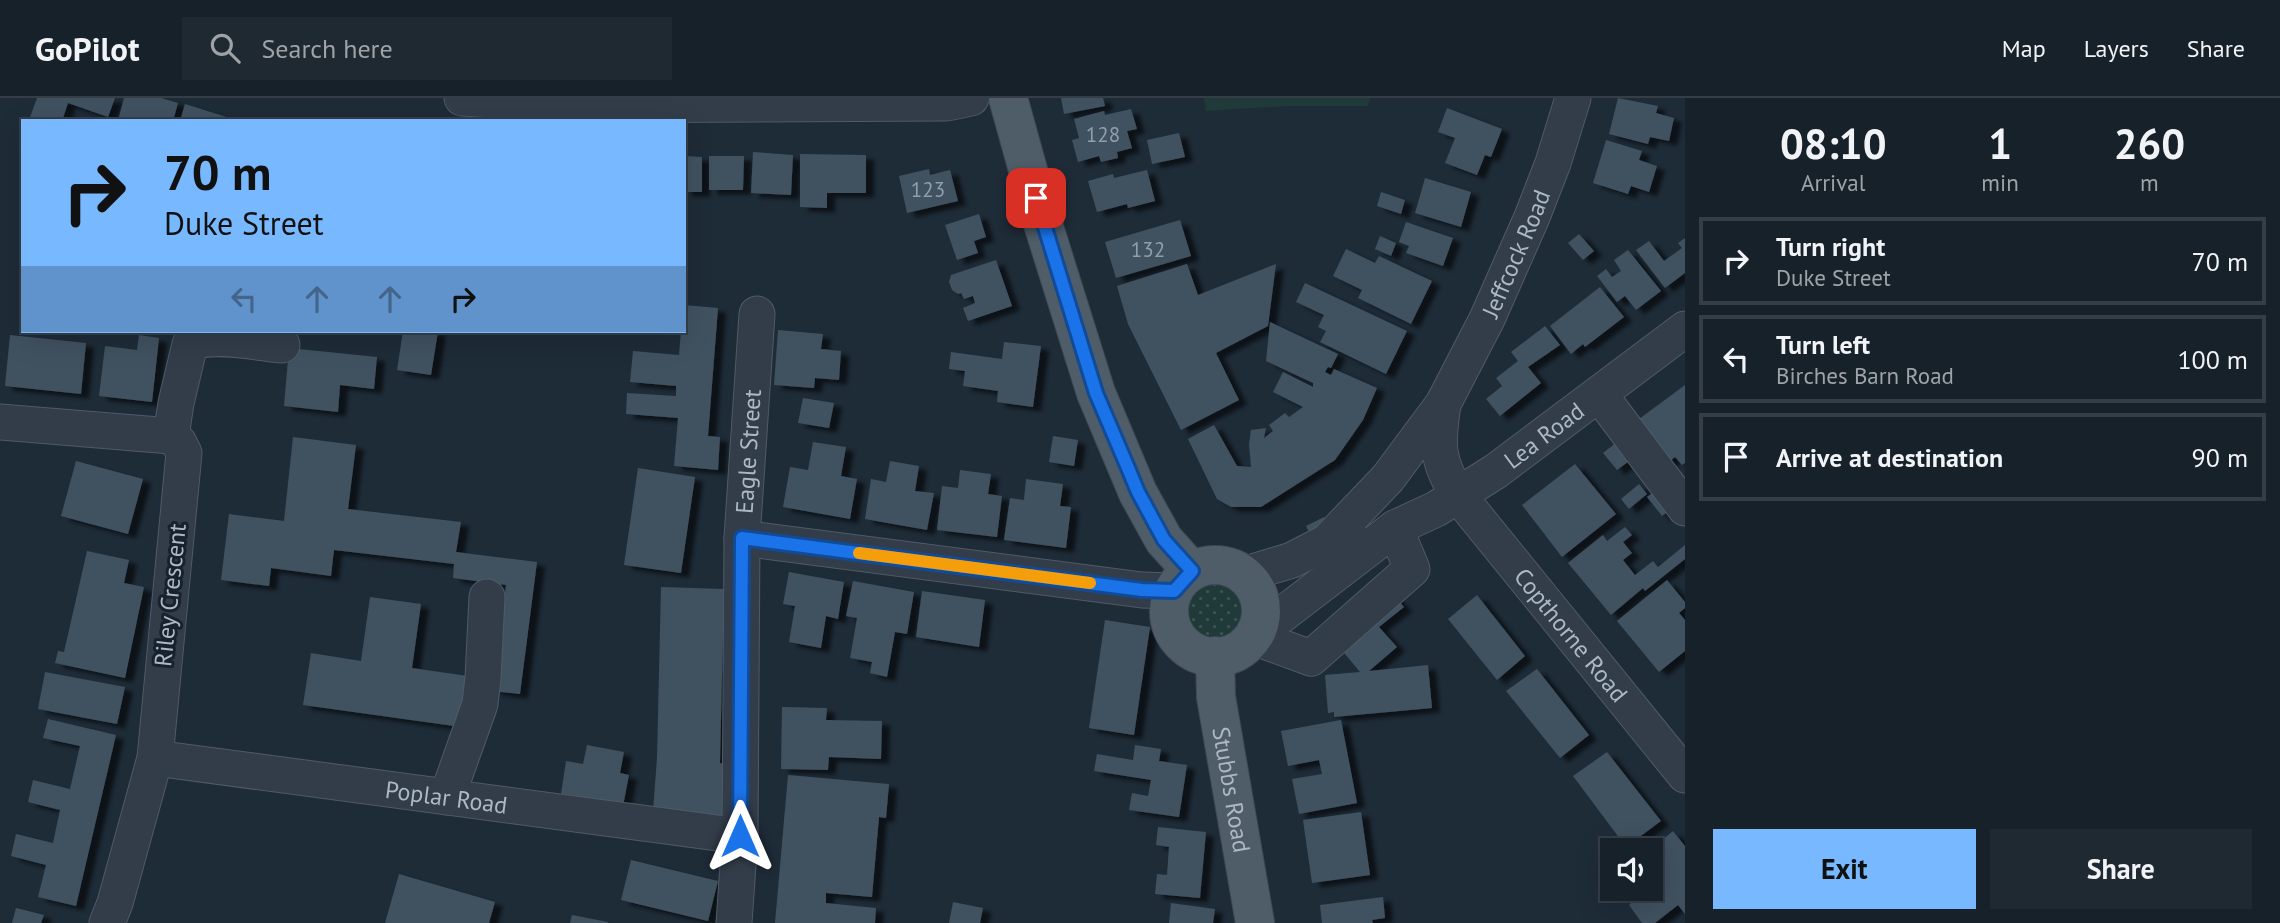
<!DOCTYPE html>
<style>
:root{--surface:#16212a;--page:#1f2932;--text:#f1f3f6;--muted:#9ea3a8;--line:#353e47;--accent:#78b8ff}
body{margin:0;font-family:"PT Sans",sans-serif;background:var(--page);color:var(--text);height:100vh;display:flex;flex-direction:column;font-size:26px;white-space:nowrap}
*{box-sizing:border-box;margin:0}
p{font-size:23px;color:var(--muted)}
.icon{flex:none;width:38px;height:38px;fill:none;stroke:currentColor;stroke-width:2;stroke-linecap:round;stroke-linejoin:round}
.map{position:relative;flex:1;overflow:hidden}
.details{display:flex;flex-direction:column;background:var(--surface);width:595px}
.details>*{flex:none}
.banner{position:absolute;left:21px;top:21px;width:665px;height:214px;border-radius:0px;box-shadow:0 7px 28px #0002,0 0 0 2px var(--line);background:#78b8ff;color:#111;overflow:hidden}
.fabs{position:absolute;left:1600px;top:740px;display:grid;gap:14px}
.fabs a{display:grid;place-items:center;width:63px;height:63px;border-radius:0px;background:var(--surface);box-shadow:0 7px 28px #0002,0 0 0 2px var(--line);font-size:35px}
.pin{position:absolute;display:grid;place-items:center;width:60px;height:60px;color:#fff;margin:-30px;border-radius:14px;box-shadow:0 4px 10px #0006}
.me{position:absolute;width:77px;margin:-38px;rotate:0deg;stroke-linejoin:round;filter:drop-shadow(0 0 5px #0008)}
.turn{display:flex;align-items:center;gap:24px;height:147px;padding:0 28px;font-size:32px}
.turn .icon{width:91px;height:91px;stroke-width:2.5}
.turn b{display:block;font-size:49px;line-height:60px}
.lanes{display:flex;align-items:center;height:66px;padding:0 28px;background:#0003;justify-content:center;gap:35px;direction:ltr}
.lanes .off{opacity:.35}
.eta{display:flex;justify-content:space-evenly;align-items:center;height:119px;text-align:center}
.eta b{font-size:42px;font-weight:800;line-height:49px}
.button{display:flex;gap:14px;margin-top:auto;padding:14px 28px}
.button a{flex:1;height:80px;border-radius:0px;background:var(--accent);color:#111;font-size:28px;font-weight:800;line-height:80px;text-align:center}
.button a+a{background:var(--page);color:var(--text)}
ul{padding:0;list-style:none}
li{display:flex;align-items:center;gap:21px;height:88px;margin:0 14px 10px;padding:0 14px;border:4px solid var(--line);border-radius:0px}
li div{flex:1}
li b{display:block;font-size:26px}
li em{font-style:normal}
header{display:flex;align-items:center;gap:42px;box-sizing:border-box;height:98px;padding:0 35px;background:var(--surface);border-bottom:2px solid var(--line)}
header strong{font-size:33px}
nav{display:flex;gap:38px;margin-inline-start:auto;font-size:24px}
.search{width:490px;height:63px;background:var(--page);display:flex;align-items:center;gap:18px;box-sizing:border-box;padding:0 24px;border-radius:0px;color:var(--muted);font-size:26px}
main{display:flex;flex:1;min-height:0}
.map>svg:first-child{display:block}
.grass{fill:url(#grass-dots)}
.garden{fill:#203939}
.building{fill:#415161;filter:url(#shadow)}
.lines{fill:none;stroke-linecap:round;stroke-linejoin:round}
.minor-casing{stroke:#4f5b67;stroke-width:37}
.major-casing{stroke:#3e4955;stroke-width:40}
.minor{stroke:#323d49;stroke-width:35}
.major{stroke:#4f5d69;stroke-width:38}
.route-casing{stroke:#114b97;stroke-width:18}
.route{stroke:#1a73e8;stroke-width:12}
.slow{stroke:#f59e0b;stroke-width:12}
.labels{text-anchor:middle;dominant-baseline:central;stroke-width:6;stroke-linejoin:round;paint-order:stroke}
.number-label{font-size:21px;fill:#919ead}
.street-label{font-size:24px;fill:#acb8c6;stroke:#17222d}
</style>
<header>
<strong>GoPilot</strong>
<div class="search"><svg class="icon" aria-label="search" viewBox="0 0 24 24"><circle cx="10" cy="10" r="6"/><path d="M15 15l6 6"/></svg>Search here</div>
<nav><a>Map</a><a>Layers</a><a>Share</a></nav>
</header>
<main>
<div class="map">
<svg width="1685" height="825" viewBox="0 0 1685 825">
<defs>
<pattern id="grass-dots" width="8" height="8" patternUnits="userSpaceOnUse" patternTransform="scale(1.75)"><rect width="8" height="8" fill="#203939"/><path d="M2 2h.1M6 6h.1" fill="none" stroke="#3e5454" stroke-width="1.8" stroke-linecap="round"/></pattern>
<filter id="shadow"><feDropShadow dx="8" dy="4.5" stdDeviation="2" flood-color="#0009"/></filter>
</defs>
<rect width="100%" height="100%" fill="#1e2c38"/>
<!-- grass -->
<circle class="grass" cx="1217" cy="512" r="31"/>
<!-- garden -->
<path class="garden" d="M1204,0H1370L1368,8H1285L1206,13Z"/>
<!-- building -->
<g class="building">
<path d="M37,0H115L108,19L68,5L62,23H32L29,22Z"/>
<path d="M124,0H161L178,5L173,23H118Z"/>
<path d="M1061,0H1103L1105,8L1064,16Z"/>
<path d="M1618,0L1658,8L1656,15L1674,20L1669,43L1650,39L1648,46L1609,36Z"/>
<path d="M185,6L236,22V23H180Z"/>
<path d="M1447,10L1502,31L1491,59L1485,57L1477,77L1445,65L1455,40L1438,34Z"/>
<path d="M1131,11L1137,31L1127,33L1132,50L1117,54L1118,60L1101,64L1099,58L1078,64L1072,42L1079,40L1074,21L1104,13L1105,17Z"/>
<path d="M1179,35L1185,59L1152,66L1147,42Z"/>
<path d="M1606,42L1642,53L1639,62L1657,68L1649,94L1631,88L1628,96L1593,85Z"/>
<path d="M753,54L793,57L791,97L751,95Z"/>
<path d="M800,56L866,57V95H827V110L800,109Z"/>
<path d="M684,58L702,59V94H684Z"/>
<path d="M709,58H744L743,92H709Z"/>
<path d="M929,71L930,77L950,72L958,103L907,115L899,78Z"/>
<path d="M1147,72L1155,103L1128,110L1127,106L1097,114L1088,83L1113,76L1114,80Z"/>
<path d="M1425,80L1471,94L1461,129L1415,115Z"/>
<path d="M1381,94L1405,102L1401,116L1377,108Z"/>
<path d="M979,116L986,139L974,143L978,155L957,162L945,127Z"/>
<path d="M1180,122L1191,158L1116,180L1105,144Z"/>
<path d="M1406,124L1453,140L1443,168L1406,155L1409,148L1399,144Z"/>
<path d="M1579,136L1594,153L1583,162L1568,145Z"/>
<path d="M1380,138L1396,145L1391,158L1375,151Z"/>
<path d="M1685,140V175L1665,190L1636,152L1649,143L1664,163L1682,150L1678,145Z"/>
<path d="M1346,151L1375,165L1379,158L1432,183L1411,226L1358,200L1362,192L1333,178Z"/>
<path d="M1628,152L1661,193L1636,212L1625,198L1617,204L1597,178L1606,171L1612,179L1621,173L1614,162Z"/>
<path d="M996,162L1012,208L968,223L963,210L975,205L973,198L964,201L961,195L958,196L952,192L949,184L951,177Z"/>
<path d="M1187,166L1198,197L1276,166L1268,228L1216,255L1239,302L1181,332L1128,226L1117,188Z"/>
<path d="M1305,185L1407,233L1386,276L1320,244L1326,233L1318,229L1324,217L1296,204Z"/>
<path d="M1600,189L1624,219L1585,249L1583,246L1571,256L1550,228Z"/>
<path d="M684,207L718,210L708,338L720,339L718,372L674,368L678,320L626,316L627,295L676,298V288L630,284L633,253L679,257L681,233H684Z"/>
<path d="M1270,224L1338,256L1331,270L1328,269L1325,274L1331,277L1334,271L1377,290L1363,322L1335,362L1261,409H1231L1217,401L1188,341L1214,327L1237,368L1251,369L1249,346L1251,332L1266,330L1264,340L1273,333L1269,327L1285,315L1289,319L1303,309L1273,294L1283,274L1313,289V285L1266,263Z"/>
<path d="M1545,228L1560,247L1528,269L1541,285L1500,318L1486,301L1502,288L1496,280L1518,263L1511,254Z"/>
<path d="M778,232L823,236L821,251L841,253L839,282L815,280L814,290L774,287Z"/>
<path d="M403,233H438L431,277L397,272Z"/>
<path d="M10,237L86,245L81,296L5,288Z"/>
<path d="M139,237L159,240L152,304L99,298L105,248L137,252Z"/>
<path d="M1004,244L1041,248L1033,309L997,304L998,293L963,288L965,273L949,271L951,254L1002,261Z"/>
<path d="M289,250L377,259L374,291L340,287L338,314L284,308Z"/>
<path d="M1685,287V365L1682,367L1675,359L1662,369L1631,327Z"/>
<path d="M803,300L834,305L829,330L798,325Z"/>
<path d="M1053,338L1078,342L1074,368L1049,364Z"/>
<path d="M293,339L356,347L348,411L461,424L456,454L537,464L520,596L493,593L506,487L453,480L454,466L334,452L331,478L271,470L269,488L221,482L229,416L284,423Z"/>
<path d="M1622,340L1636,358L1617,372L1603,355Z"/>
<path d="M813,344L846,349L841,378L857,381L850,421L783,409L790,369L808,372Z"/>
<path d="M76,363L143,381L128,436L61,418Z"/>
<path d="M890,363L919,368L915,393L934,395L927,432L865,421L871,381L886,384Z"/>
<path d="M1575,366L1616,416L1562,459L1522,407Z"/>
<path d="M638,370L695,379L681,475L624,467Z"/>
<path d="M960,372L991,376L988,396L1002,398L997,439L937,432L942,388L958,390Z"/>
<path d="M1026,381L1063,386L1060,408L1071,409L1066,450L1004,442L1010,400L1024,402Z"/>
<path d="M1639,386L1647,396L1629,411L1621,401Z"/>
<path d="M1659,390L1674,409L1662,418L1647,399Z"/>
<path d="M1324,419L1327,425L1309,434L1306,428Z"/>
<path d="M1625,429L1632,437L1623,444L1632,455L1623,462L1635,477L1653,463L1658,469L1685,447V461L1645,493L1643,490L1611,517L1568,465L1603,437L1607,443Z"/>
<path d="M87,453L129,462L124,485L144,489L125,580L55,565L58,553L64,554Z"/>
<path d="M789,474L844,484L838,521L826,518L821,550L789,544L795,508L783,506Z"/>
<path d="M1667,482L1685,504V510L1679,515L1685,522V553L1659,574L1617,523Z"/>
<path d="M853,483L914,494L907,536L895,534L887,579L870,575L872,564L850,560L857,520L846,518Z"/>
<path d="M1381,483L1404,509L1379,529L1397,549L1369,573L1428,567L1432,610L1334,619V614L1328,615L1325,577L1360,574L1324,531Z"/>
<path d="M661,489L724,491L720,665L731,666L727,719L653,713L657,660Z"/>
<path d="M922,493L985,502L979,549L916,539Z"/>
<path d="M1477,497L1525,558L1497,582L1448,521Z"/>
<path d="M370,499L421,506L412,570L468,578L461,629L303,607L311,555L361,563Z"/>
<path d="M1105,522L1150,529L1134,637L1089,630Z"/>
<path d="M1537,571L1589,637L1560,660L1506,593Z"/>
<path d="M45,574L125,589L117,626L38,611Z"/>
<path d="M782,609L827,610L826,622L882,623L881,661L829,659L828,672L781,671Z"/>
<path d="M48,621L116,637L76,808L38,799L46,767L11,758L16,736L53,745L60,712L28,704L33,682L70,691L80,648L43,640Z"/>
<path d="M1341,622L1357,705L1299,716L1292,681L1322,676L1319,662L1288,668L1281,633Z"/>
<path d="M587,647L624,654L620,675L629,677L623,708L561,696L566,663L583,666Z"/>
<path d="M1135,647L1161,651L1159,663L1187,667L1179,719L1129,712L1132,695L1148,698L1151,682L1094,673L1097,656L1133,662Z"/>
<path d="M1607,654L1661,723L1626,749L1573,678Z"/>
<path d="M788,677L889,686L886,720L879,719L872,799L826,795V805L876,810L875,825H775Z"/>
<path d="M1361,714L1370,777L1312,785L1303,722Z"/>
<path d="M1158,729L1206,734L1200,800L1155,796L1157,776L1167,777L1169,749L1156,747Z"/>
<path d="M1673,733L1685,748V816L1678,807L1655,825H1642L1629,807L1658,782L1650,773V752Z"/>
<path d="M631,762L718,783L708,823L621,802Z"/>
<path d="M399,776L495,804L489,825H385Z"/>
<path d="M1383,799L1385,820L1372,822L1373,825H1322L1320,807Z"/>
<path d="M953,804L983,810L980,825H949Z"/>
<path d="M1171,805L1215,811L1213,825H1169Z"/>
<path d="M16,810L44,817L41,825H12Z"/>
<path d="M572,817L608,824V825H570Z"/>
</g>
<g class="lines">
<defs>
<g id="minor">
<path d="M462,0L571,7L947,5L971,0"/>
<path d="M1599,296L1685,410"/>
<path id="s1" d="M1443,306C1437,346 1436,362 1458,397L1685,677"/>
<path d="M0,324L171,338L179,345L184,355L155,660L115,805L107,825"/>
<path d="M171,338L176,305L190,246C210,234 258,245 282,247"/>
<path d="M742,440L1142,492L1174,493"/>
<path id="s2" d="M1327,444L1388,380L1443,306L1487,221L1532,119L1553,65L1573,0"/>
<path d="M1243,477L1292,462L1327,444L1350,439"/>
<path id="s3" d="M1253,539L1395,430L1436,411L1496,373L1685,231"/>
<path d="M1253,539L1311,560L1412,471L1395,430"/>
<path id="s4" d="M155,660L740,738"/>
<path d="M447,699L480,606L483,580L487,499"/>
<path id="s5" d="M734,825L740,738L742,440L757,216"/>
</g>
<g id="major">
<path d="M1008,0L1043,126L1096,295L1138,395L1164,442L1192,473"/>
<circle cx="1215" cy="513" r="46"/>
<path id="s6" d="M1215,558L1216,599L1255,825"/>
</g>
</defs>
<!-- minor casing -->
<use href="#minor" class="minor-casing"/>
<!-- major casing -->
<use href="#major" class="major-casing"/>
<!-- minor -->
<use href="#minor" class="minor"/>
<!-- major -->
<use href="#major" class="major"/>
</g>
<g class="lines">
<defs>
<path id="route" d="M740,738L742,440L1142,492L1174,493L1192,473L1164,442L1138,394L1128,370L1096,295L1036,100"/>
</defs>
<!-- route casing -->
<use href="#route" class="route-casing"/>
<!-- route -->
<use href="#route" class="route"/>
<!-- slow -->
<path class="slow" d="M859,455L1090,485"/>
</g>
<g class="labels">
<!-- number labels -->
<g class="number-label">
<text x="1103" y="36">128</text>
<text x="928" y="91">123</text>
<text x="1148" y="151">132</text>
</g>
<!-- street labels -->
<g class="street-label">
<text stroke="none"><textPath href="#s2" startOffset="348">Jeffcock Road</textPath></text>
<text stroke="none"><textPath href="#s3" startOffset="355">Lea Road</textPath></text>
<text stroke="none"><textPath href="#s5" startOffset="472">Eagle Street</textPath></text>
<text transform="translate(170 497) rotate(-84)">Riley Crescent</text>
<text stroke="none"><textPath href="#s1" startOffset="275">Copthorne Road</textPath></text>
<text stroke="none"><textPath href="#s6" startOffset="135">Stubbs Road</textPath></text>
<text stroke="none"><textPath href="#s4" startOffset="294">Poplar Road</textPath></text>
</g>
</g>
</svg>
<div class="fabs">
<a><svg class="icon" aria-label="sound" viewBox="0 0 24 24"><path d="M4 9h4l5-4v14l-5-4H4zM17 9q2 3 0 6"/></svg></a>
</div>
<div class="pin" style="left:1036px;top:100px;background:#d93025"><svg class="icon" aria-label="arrive" viewBox="0 0 24 24"><path d="M6 21V4h12l-3 4 3 4H6"/></svg></div>
<svg class="me" style="left:740px;top:738px" viewBox="-20 -20 40 40"><path d="M0-17L14 15 0 8-14 15z" fill="#1a73e8" stroke="#fff" stroke-width="4"/></svg>
<div class="banner">
<div class="turn"><svg class="icon" aria-label="right" viewBox="0 0 24 24"><path d="M7 20v-9h11M14 6l5 5-5 5"/></svg><div><b>70 m</b>Duke Street</div></div>
<div class="lanes"><svg class="icon off" aria-label="left" viewBox="0 0 24 24"><path d="M17 20v-9H6M10 6l-5 5 5 5"/></svg><svg class="icon off" aria-label="ahead" viewBox="0 0 24 24"><path d="M12 20V5M6 11l6-6 6 6"/></svg><svg class="icon off" aria-label="ahead" viewBox="0 0 24 24"><path d="M12 20V5M6 11l6-6 6 6"/></svg><svg class="icon" aria-label="right" viewBox="0 0 24 24"><path d="M7 20v-9h11M14 6l5 5-5 5"/></svg></div>
</div>
</div>
<section class="details">
<div class="eta">
<div><b>08:10</b><p>Arrival</p></div>
<div><b>1</b><p>min</p></div>
<div><b>260</b><p>m</p></div>
</div>
<ul>
<li><svg class="icon" aria-label="right" viewBox="0 0 24 24"><path d="M7 20v-9h11M14 6l5 5-5 5"/></svg><div><b>Turn right</b><p>Duke Street</p></div><em>70 m</em></li>
<li><svg class="icon" aria-label="left" viewBox="0 0 24 24"><path d="M17 20v-9H6M10 6l-5 5 5 5"/></svg><div><b>Turn left</b><p>Birches Barn Road</p></div><em>100 m</em></li>
<li><svg class="icon" aria-label="arrive" viewBox="0 0 24 24"><path d="M6 21V4h12l-3 4 3 4H6"/></svg><div><b>Arrive at destination</b></div><em>90 m</em></li>
</ul>
<div class="button"><a>Exit</a><a>Share</a></div>
</section>
</main>
